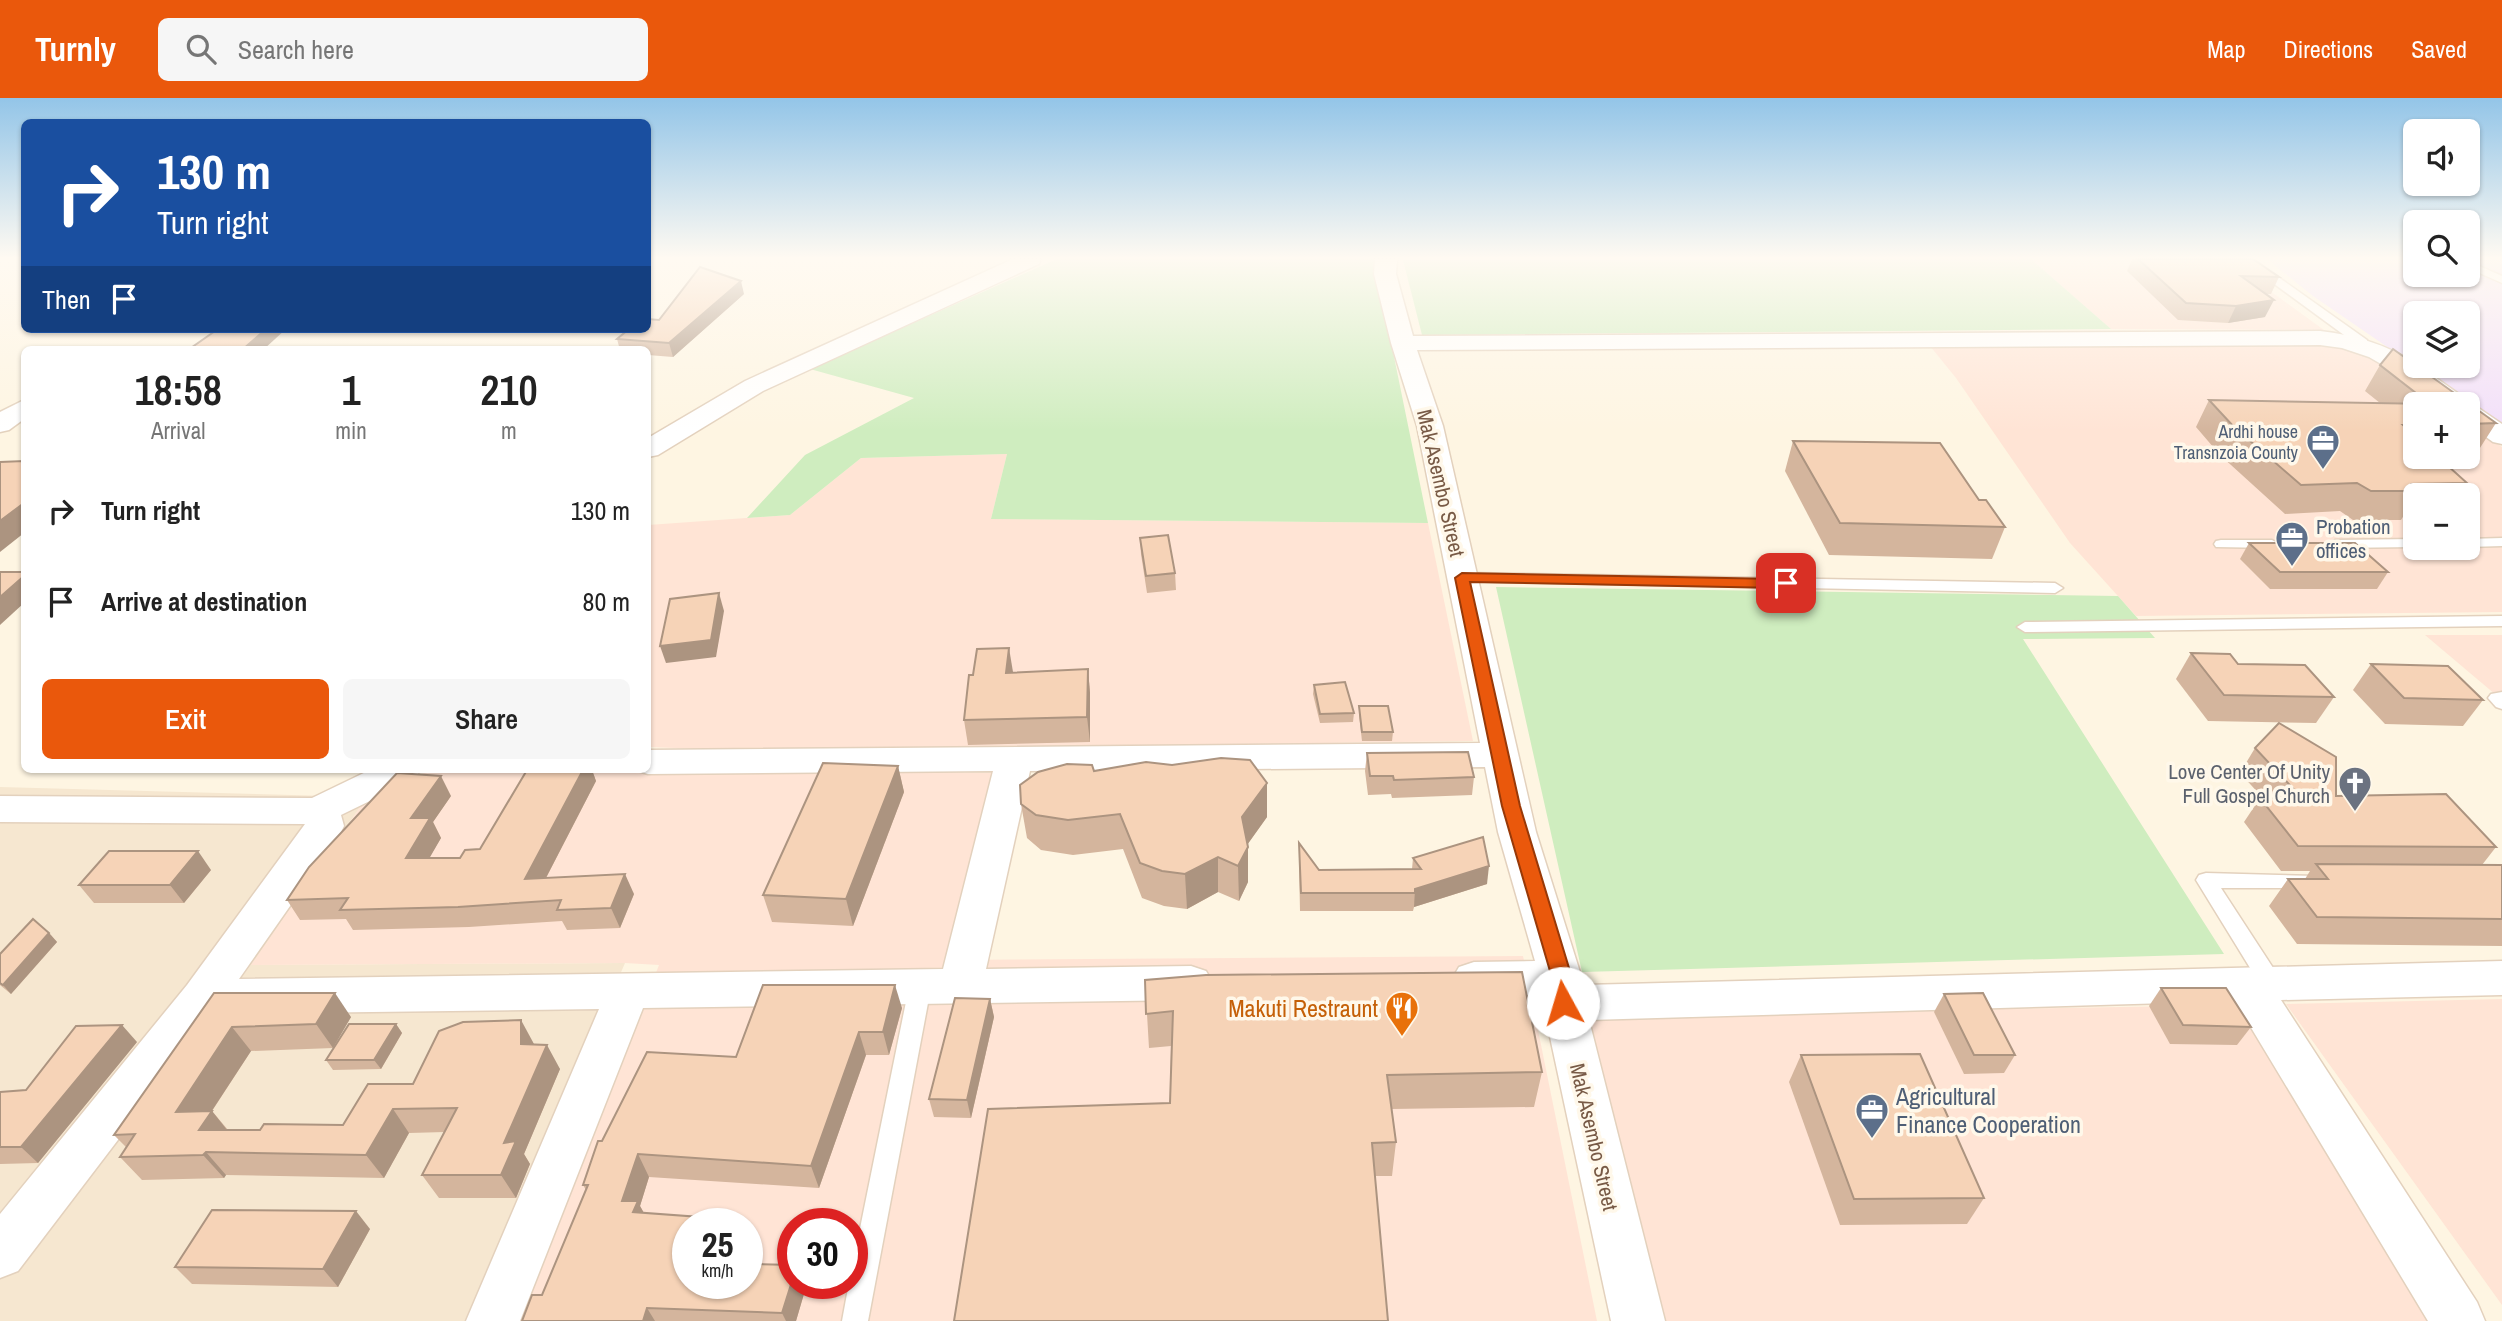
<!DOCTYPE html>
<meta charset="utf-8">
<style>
:root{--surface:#fff;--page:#f6f6f6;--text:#222;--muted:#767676;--accent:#ea580c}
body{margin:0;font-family:"Archivo Narrow",sans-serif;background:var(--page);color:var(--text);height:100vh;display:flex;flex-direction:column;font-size:26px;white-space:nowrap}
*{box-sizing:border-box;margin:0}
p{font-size:23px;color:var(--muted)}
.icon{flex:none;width:38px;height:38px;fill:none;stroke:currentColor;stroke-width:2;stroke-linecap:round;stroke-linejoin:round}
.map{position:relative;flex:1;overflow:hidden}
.sheet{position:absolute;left:21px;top:248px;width:630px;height:427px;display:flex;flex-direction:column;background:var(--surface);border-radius:10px;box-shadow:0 2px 5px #0004}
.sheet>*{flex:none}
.hud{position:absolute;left:21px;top:21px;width:630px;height:214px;border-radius:10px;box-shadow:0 2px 5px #0004;background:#1a4fa0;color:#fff;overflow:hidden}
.fabs{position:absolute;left:2403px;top:21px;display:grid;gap:14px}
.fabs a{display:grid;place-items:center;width:77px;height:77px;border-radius:10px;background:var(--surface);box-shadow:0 2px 5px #0004;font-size:35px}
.speed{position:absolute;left:672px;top:1110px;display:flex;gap:14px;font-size:35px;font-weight:700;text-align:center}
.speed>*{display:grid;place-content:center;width:91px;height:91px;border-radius:50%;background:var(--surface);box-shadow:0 2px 5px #0004;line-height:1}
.speed small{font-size:18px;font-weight:400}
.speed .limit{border:10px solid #d22;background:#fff;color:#111}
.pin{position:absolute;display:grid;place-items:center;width:60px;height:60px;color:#fff;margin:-30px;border-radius:14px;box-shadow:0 4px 10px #0006}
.me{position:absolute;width:77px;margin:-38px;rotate:354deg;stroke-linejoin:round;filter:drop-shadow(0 0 5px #0008)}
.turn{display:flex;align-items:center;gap:24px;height:147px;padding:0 21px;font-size:32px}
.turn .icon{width:91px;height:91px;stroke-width:2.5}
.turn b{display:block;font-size:49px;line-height:60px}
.then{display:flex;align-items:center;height:66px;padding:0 21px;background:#0003;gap:14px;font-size:26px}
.eta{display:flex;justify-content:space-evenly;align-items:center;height:119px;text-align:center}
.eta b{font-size:42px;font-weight:600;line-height:49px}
.button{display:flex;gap:14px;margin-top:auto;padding:14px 21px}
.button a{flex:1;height:80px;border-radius:10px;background:var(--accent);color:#fff;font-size:28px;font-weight:600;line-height:80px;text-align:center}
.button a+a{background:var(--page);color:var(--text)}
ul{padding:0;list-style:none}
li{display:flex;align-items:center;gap:21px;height:91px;padding:0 21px}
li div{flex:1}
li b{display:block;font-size:26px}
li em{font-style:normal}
header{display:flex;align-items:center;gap:42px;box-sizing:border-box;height:98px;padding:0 35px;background:var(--accent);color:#fff}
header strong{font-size:33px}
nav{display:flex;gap:38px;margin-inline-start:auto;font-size:24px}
.search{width:490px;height:63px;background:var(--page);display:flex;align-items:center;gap:18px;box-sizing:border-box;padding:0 24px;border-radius:10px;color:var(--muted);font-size:26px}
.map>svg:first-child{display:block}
.residential{fill:#f6e7d0}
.commercial{fill:#ffe4d5;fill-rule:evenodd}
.education{fill:#f2dffa}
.green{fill:#cfedbf}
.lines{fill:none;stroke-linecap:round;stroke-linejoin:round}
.service-casing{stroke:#e3d1bd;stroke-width:3}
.minor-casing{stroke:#e3d1bd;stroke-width:3}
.service{fill:#fff;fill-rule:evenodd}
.minor{fill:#fff;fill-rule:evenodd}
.wall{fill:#d4b59d}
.shaded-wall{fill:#ac9480}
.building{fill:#f6d3b7;stroke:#ac9480;stroke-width:2}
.route{fill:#ea580c;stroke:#983908;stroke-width:2}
.labels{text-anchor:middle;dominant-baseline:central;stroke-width:7;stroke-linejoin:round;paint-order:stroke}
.far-service-label{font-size:18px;fill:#4e5e75;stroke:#fff8ea;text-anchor:end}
.street-label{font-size:21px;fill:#785a46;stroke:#fff8ea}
.service-label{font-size:21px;fill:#4e5e75;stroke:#fff8ea;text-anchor:start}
.worship-label{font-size:21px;fill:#5b616d;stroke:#fff8ea;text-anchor:end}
.near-food-label{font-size:24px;fill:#c56008;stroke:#fff8ea;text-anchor:end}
.near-service-label{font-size:24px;fill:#4e5e75;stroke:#fff8ea;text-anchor:start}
</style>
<header>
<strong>Turnly</strong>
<div class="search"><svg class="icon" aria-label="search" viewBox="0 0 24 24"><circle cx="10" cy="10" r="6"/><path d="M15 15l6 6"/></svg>Search here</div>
<nav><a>Map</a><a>Directions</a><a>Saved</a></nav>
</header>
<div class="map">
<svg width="2502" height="1223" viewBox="0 0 2502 1223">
<rect width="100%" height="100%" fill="#fef5e2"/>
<!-- residential -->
<path class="residential" d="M0,689L367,699L252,867L625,865L471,1223H0Z"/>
<!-- commercial -->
<g class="commercial">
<path d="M2031,161H2226L2324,232L2111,231Z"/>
<path d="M1930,248H2356L2440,306H2415V359H2468V325L2502,349V514L2136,518L2070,445L1956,280ZM2415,397H2468V450H2415Z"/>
<path d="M1007,356L991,421L1428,425L1473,643L761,653L648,649V427L790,417L861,360Z"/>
<path d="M2425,537H2502V602Z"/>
<path d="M648,670L997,675L949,862L1523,858L1597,1223H519L659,867L625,865L251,867L367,699L431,672ZM688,1125H747V1185H688ZM793,1125H852V1185H793Z"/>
<path d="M2502,901V1207L2286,906Z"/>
<path d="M2237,907L2445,1223H1661L1583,918Z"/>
</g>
<!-- education -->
<path class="education" d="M2267,161H2415V177H2468V161H2502V328L2415,268H2468V215H2415V268L2313,198Z"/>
<!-- green -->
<g class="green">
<path d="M1057,161H1374L1428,425L991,421L1007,356L861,360L790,417L747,420L805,357L914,300L810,271Z"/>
<path d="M2031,161L2111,231L1422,237L1403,162Z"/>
<path d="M1496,489L2118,498L2155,540L2023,541L2224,856L1582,874Z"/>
</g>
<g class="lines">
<defs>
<g id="service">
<path d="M2468,163L2502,178V185L2468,170Z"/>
<path d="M2266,176H2274L2367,242V248H2359L2266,180Z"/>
<path d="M2502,440V448L2468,449V441Z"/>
<path d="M2415,441V449L2335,450L2328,446L2335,442Z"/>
<path d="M2221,442H2272L2279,446L2272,450L2216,449L2214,446L2216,443Z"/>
<path d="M1462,475L2055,485L2063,490L2055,495L1457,483L1454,480Z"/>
<path d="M2502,518V528L2025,534L2017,529L2025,524Z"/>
<path d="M2502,594V611L2496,609L2488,600L2491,596Z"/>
<path d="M2206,775L2316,778L2319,783L2316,788L2309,790H2221L2279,879L2282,885L2279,891L2271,894L2263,891L2196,782L2199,777Z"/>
<path d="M920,880L928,883L931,889L868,1223H842L849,1185H852V1170L909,889L912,883Z"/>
</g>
<g id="minor">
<path d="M1013,161H1041L1039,166L763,293L658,357L648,359V340L745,283Z"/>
<path d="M1375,161H1397L1396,176L1413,238L2320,233C2355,237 2385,246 2415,265V268H2419L2466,301L2469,307L2477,309L2502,326V346L2493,344L2468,326V306H2441L2400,277L2369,259L2342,250L2320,247L1417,252L1443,328L1536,734L1584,887L2502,863V897L2281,902L2477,1204L2485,1223H2428L2235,903L1589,922L1665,1223H1611L1541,897L1474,898L1459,893L1452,881L1459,869L1474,864L1535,863L1498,734L1485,669L1030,673L986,871L1191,868L1206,873L1213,885L1206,897L1191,902L643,910L520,1223H466L599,911L214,916L18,1173L0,1180V1116L187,887L305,726L0,724V698L312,700L370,672H420L415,681L341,717L344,728L339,738L239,881L943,871L993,673L648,676L635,672H648V652L1480,645L1417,328L1391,245L1374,176Z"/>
<path d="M24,302V321L9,332L0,334V314Z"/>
</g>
</defs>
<!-- service casing -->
<use href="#service" class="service-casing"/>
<!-- minor casing -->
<use href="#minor" class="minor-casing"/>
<!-- service -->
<use href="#service" class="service"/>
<!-- minor -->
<use href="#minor" class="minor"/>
</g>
<!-- wall -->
<g class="wall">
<path d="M2132,161H2253L2279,179L2271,196H2265V219L2228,225L2178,222L2127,173Z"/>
<path d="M744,196L673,259L648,257V252H620L617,241Z"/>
<path d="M2393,251L2496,325L2478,353H2468V306H2415V359H2438L2467,385L2459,397H2415V414H2406L2401,422H2353L2340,413L2285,416L2220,357L2196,329L2209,302L2380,305L2365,293L2380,267Z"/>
<path d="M1793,343L1979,402L2005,429L1992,461L1829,457L1785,373Z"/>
<path d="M1140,440L1175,475L1176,492L1147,495L1141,456Z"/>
<path d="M2249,445L2388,474L2377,491H2270L2240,461Z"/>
<path d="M2191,555L2238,566L2334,599L2316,625L2208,623L2176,581Z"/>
<path d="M2371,566L2483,602L2463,628L2385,626L2353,592Z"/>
<path d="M1088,571L1090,595V644L968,647L964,622L1012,575Z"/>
<path d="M1314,587L1354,615L1353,624L1320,625L1313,596Z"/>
<path d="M1359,608L1393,634L1392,643H1362L1359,617Z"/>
<path d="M2255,650L2336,698L2496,749L2482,767H2502V848L2297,846L2269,808L2288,781H2305L2310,773H2281L2244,724L2260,700L2262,699L2240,675Z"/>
<path d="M1367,655L1474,679L1472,697L1392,700L1391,696L1368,697L1365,673Z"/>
<path d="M1172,667L1267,719L1247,747L1248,784L1239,803L1218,794L1187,811L1164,808L1142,800L1123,751L1073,757L1041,752L1027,740L1021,706L1094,673Z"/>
<path d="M898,668L904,694L853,828L772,824L763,797Z"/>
<path d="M172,672H259L174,675Z"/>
<path d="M527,672H592L596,683L546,780L634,796L620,830L567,832L562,823L469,829L353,832L346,821L300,822L287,802L451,698L433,724L441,740L429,760H460L480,751Z"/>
<path d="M1299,745L1319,772L1412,771L1413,760L1487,786L1414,809L1413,813H1300L1299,764Z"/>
<path d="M211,772L184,805H94L79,787Z"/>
<path d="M49,835L57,844L11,896L0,887V856Z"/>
<path d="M1145,882L1542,974L1534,1009L1391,1011L1396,1044L1392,1078H1375L1170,1005L1171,948L1149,950Z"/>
<path d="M2161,890L2251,929L2237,947L2170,946L2149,908Z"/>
<path d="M214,895L351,919L333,950L251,953L212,1013L228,1032H260L343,1027L413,986L534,947L560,971L524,1056L530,1066L516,1100H439L422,1077L445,1034L409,1035L384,1080L226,1077L224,1080L142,1082L120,1059L126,1049L114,1037Z"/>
<path d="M1944,896L2015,957L2004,975L1964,976L1934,914Z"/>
<path d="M990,901L994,919L971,1020L934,1019L929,1001Z"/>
<path d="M902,910L889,957H866L819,1090L649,1079L640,1108L644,1115L727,1121L729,1125H688V1185H804L806,1189L796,1223H522L542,1197L586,1092L583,1087L602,1043L736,959Z"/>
<path d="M396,926L402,935L381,971L333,972L326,962Z"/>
<path d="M137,944L38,1065L0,1066V994L26,992Z"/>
<path d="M1801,957L1984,1100L1967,1126L1840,1127L1789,984Z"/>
<path d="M370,1131L338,1189L192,1186L175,1169Z"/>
</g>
<!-- shaded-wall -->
<g class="shaded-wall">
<path d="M741,183L744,196L673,259L669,245Z"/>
<path d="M2274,202L2265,219L2228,225L2236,208Z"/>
<path d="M266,231H286L263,252H242Z"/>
<path d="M24,405V435L0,454V423Z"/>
<path d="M24,478V505L0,527V499Z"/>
<path d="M719,495L724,513L716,559L666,565L660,548Z"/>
<path d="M1009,550L1013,574L1009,600L1006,575Z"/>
<path d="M1088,571L1090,595V644L1087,619Z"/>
<path d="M898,668L904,694L853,828L846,801Z"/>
<path d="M583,672H592L596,683L535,801L525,781Z"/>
<path d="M441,678L451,698L433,724L441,740L418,780L406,760L411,720Z"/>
<path d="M1267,685V719L1242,754V719Z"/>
<path d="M1248,749V784L1239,803L1238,768Z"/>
<path d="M198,753L211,772L184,805L170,787Z"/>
<path d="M1218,759V794L1187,811L1185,776Z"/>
<path d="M1489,768L1487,786L1414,809L1415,791Z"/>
<path d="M625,776L634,796L620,830L611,810Z"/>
<path d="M49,835L57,844L11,896L3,887Z"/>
<path d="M895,887L902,910L889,957L883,934Z"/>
<path d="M335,895L351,919L333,950L316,926Z"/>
<path d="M990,901L994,919L971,1020L967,1002Z"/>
<path d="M521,922L534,946L535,969L521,946Z"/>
<path d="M396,926L402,935L381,971L374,962Z"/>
<path d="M122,927L137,944L38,1065L21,1049Z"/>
<path d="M232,929L251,953L196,1037L176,1014Z"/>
<path d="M859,934L866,957L819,1090L811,1068Z"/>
<path d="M547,947L560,971L524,1056L530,1066L516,1100L501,1077L504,1045Z"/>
<path d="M393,1011L409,1035L384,1080L366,1057Z"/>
<path d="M212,1013L231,1037L199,1032Z"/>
<path d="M206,1054L226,1077L224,1080L203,1057Z"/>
<path d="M638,1056L649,1079L640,1108L650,1126H635L622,1103Z"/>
<path d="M356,1113L370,1131L338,1189L323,1171Z"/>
<path d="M793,1180V1185H804L806,1189L796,1223H786L782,1215Z"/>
<path d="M647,1210L655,1223H643Z"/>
</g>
<!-- building -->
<g class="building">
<path d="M2138,161H2253L2279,179L2241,178L2274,202L2236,208L2186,205Z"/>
<path d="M700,169L741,183L669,245L617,241L629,231H648V221L659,222Z"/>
<path d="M218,231H266L242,252H188Z"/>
<path d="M2393,251L2496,325L2468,326V306H2415V327H2403L2415,338V359H2438L2467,385L2412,386L2419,393H2371L2357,385L2301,387L2234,329L2209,302L2430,306L2380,267Z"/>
<path d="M1793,343L1940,345L1979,402H1986L2005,429L1840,425Z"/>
<path d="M24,363V405L0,423V364Z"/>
<path d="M1168,437L1175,475L1146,478L1140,440Z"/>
<path d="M2249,445H2355L2388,474H2280Z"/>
<path d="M0,474H24V478L0,499Z"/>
<path d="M719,495L711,542L660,548L670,501Z"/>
<path d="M1009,550L1006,575L1088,571L1087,619L964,622L969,577H973L977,551Z"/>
<path d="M2191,555L2230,556L2238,566L2305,567L2334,599L2224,597Z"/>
<path d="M2371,566L2448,568L2483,602L2404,600Z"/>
<path d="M1345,584L1354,615L1320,616L1314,587Z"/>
<path d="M1359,608H1388L1393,634H1362Z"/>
<path d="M2279,625L2336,659V698L2446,696L2496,749L2298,748L2260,700L2301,699L2255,650Z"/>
<path d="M1468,654L1474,679L1394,682L1393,678H1370L1367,655Z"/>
<path d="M1221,660L1250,662L1267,685L1242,719L1248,749L1238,768L1218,759L1185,776L1162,773L1140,765L1120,716L1068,722L1036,717L1021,706L1020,687L1038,674L1067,666L1092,667L1094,673L1146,664L1172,667Z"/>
<path d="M823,665L898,668L846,801L763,797Z"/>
<path d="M527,672H583L525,781L625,776L611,810L557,812L561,802L458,809L340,812L348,800L287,802L309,769L397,675L441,678L411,720H430L406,760H460L465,752L480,751Z"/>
<path d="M1483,739L1489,768L1415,791V795H1301L1299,745L1319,772L1421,771L1413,760Z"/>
<path d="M109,753H198L170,787H79Z"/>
<path d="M2316,766L2502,767V821L2317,819L2288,781H2328Z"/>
<path d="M33,821L49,835L3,887L0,885V856Z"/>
<path d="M1522,874L1542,974L1387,977L1396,1044L1372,1045L1388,1223H954L988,1011L1170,1005L1173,913L1146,916L1145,882L1206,877Z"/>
<path d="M763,887H895L883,934H859L811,1068L638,1056L622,1103H638L633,1114L727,1121L725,1125H688V1185H747V1166L793,1167V1180L782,1215L647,1210L643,1223H522L532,1197H542L588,1087H583L598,1043H602L647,954L736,959Z"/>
<path d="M2161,890H2226L2251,929L2183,927Z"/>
<path d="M214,895H335L316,926L232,929L176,1014L212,1013L199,1032H260L264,1026L343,1027L368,986H413L439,933L463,924L521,922V946L547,947L504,1045L516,1043L501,1077H422L457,1010L393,1011L366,1057L206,1054L203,1057L120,1059L135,1036L114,1037Z"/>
<path d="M1983,895L2015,957H1974L1944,896Z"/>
<path d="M955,900L990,901L967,1002L929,1001Z"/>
<path d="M349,926H396L374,962H326Z"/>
<path d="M122,927L21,1049H0V994L26,992L76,928Z"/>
<path d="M1920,956L1984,1100L1854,1101L1801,957Z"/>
<path d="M212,1112L356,1113L323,1171L175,1169Z"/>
</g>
<!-- sky -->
<linearGradient id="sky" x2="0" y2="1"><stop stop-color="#93c5e8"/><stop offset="0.48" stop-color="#fffaf2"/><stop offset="1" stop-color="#fffaf2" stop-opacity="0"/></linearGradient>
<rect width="2502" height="333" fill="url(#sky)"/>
<!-- route -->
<path class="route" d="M1462,475L1786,481L1793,485L1786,490L1470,484L1520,708L1572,880L1573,905L1570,911L1563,913L1556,911L1553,905L1552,880L1502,708L1455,480Z"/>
<!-- icons -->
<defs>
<symbol id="office-pin" viewBox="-11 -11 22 30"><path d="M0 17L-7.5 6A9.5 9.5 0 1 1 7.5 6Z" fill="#5c6f8a" stroke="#fff8ea"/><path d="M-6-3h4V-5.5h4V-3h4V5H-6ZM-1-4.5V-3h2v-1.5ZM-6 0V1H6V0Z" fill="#fff"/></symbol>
<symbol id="church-pin" viewBox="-11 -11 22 30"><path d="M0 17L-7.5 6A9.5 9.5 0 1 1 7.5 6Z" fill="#6b7280" stroke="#fff8ea"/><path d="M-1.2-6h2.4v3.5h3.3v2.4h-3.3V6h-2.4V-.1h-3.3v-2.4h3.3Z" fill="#fff"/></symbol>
<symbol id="restaurant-pin" viewBox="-11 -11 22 30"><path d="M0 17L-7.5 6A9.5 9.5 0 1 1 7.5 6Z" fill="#e8710a" stroke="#fff8ea"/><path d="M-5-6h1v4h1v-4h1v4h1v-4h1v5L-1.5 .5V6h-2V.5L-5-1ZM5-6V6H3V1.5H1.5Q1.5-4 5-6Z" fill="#fff"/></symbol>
</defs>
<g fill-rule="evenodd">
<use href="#office-pin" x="2304" y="324" width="38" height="52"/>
<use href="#office-pin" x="2273" y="421" width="38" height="52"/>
<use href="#church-pin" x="2336" y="666" width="38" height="52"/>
<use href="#restaurant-pin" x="1383" y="891" width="38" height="52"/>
<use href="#office-pin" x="1853" y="993" width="38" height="52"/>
</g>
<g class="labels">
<!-- far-service labels -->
<g class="far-service-label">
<text x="2298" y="333">Ardhi house<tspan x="2298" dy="21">Transnzoia County</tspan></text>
</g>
<!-- street labels -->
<g class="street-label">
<text transform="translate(1441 385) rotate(77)">Mak Asembo Street</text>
<text transform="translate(1594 1039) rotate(77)">Mak Asembo Street</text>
</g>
<!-- service labels -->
<g class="service-label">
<text x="2316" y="428">Probation<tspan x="2316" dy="24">offices</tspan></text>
</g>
<!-- worship labels -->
<g class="worship-label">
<text x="2330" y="673">Love Center Of Unity<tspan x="2330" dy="24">Full Gospel Church</tspan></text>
</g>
<!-- near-food labels -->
<g class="near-food-label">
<text x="1378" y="910">Makuti Restraunt</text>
</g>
<!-- near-service labels -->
<g class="near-service-label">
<text x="1896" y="998">Agricultural<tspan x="1896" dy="28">Finance Cooperation</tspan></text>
</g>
</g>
</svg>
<div class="fabs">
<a><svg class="icon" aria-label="sound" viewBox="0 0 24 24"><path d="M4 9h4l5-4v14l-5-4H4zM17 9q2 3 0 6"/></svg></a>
<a><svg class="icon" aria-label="search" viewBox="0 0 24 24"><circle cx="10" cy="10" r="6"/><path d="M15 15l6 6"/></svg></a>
<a><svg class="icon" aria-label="layers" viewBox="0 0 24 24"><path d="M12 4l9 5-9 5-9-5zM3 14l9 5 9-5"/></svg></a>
<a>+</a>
<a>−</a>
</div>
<div class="speed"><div>25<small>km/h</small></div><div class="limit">30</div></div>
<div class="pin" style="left:1786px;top:485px;background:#d93025"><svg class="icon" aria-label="arrive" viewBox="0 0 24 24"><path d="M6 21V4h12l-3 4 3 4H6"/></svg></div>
<svg class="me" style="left:1563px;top:905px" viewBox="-20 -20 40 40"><circle r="19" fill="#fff"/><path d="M0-13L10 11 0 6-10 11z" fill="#ea580c"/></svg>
<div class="hud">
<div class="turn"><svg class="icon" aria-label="right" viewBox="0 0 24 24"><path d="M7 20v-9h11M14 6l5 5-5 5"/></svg><div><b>130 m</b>Turn right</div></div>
<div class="then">Then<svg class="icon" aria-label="arrive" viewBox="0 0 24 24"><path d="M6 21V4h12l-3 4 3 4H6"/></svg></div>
</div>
<section class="sheet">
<div class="eta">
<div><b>18:58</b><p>Arrival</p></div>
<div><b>1</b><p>min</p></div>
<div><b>210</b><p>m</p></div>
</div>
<ul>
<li><svg class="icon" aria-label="right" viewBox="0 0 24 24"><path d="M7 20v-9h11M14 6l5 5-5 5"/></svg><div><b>Turn right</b></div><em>130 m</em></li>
<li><svg class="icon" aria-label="arrive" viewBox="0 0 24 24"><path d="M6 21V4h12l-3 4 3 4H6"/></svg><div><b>Arrive at destination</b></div><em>80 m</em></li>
</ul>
<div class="button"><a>Exit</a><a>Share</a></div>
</section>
</div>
